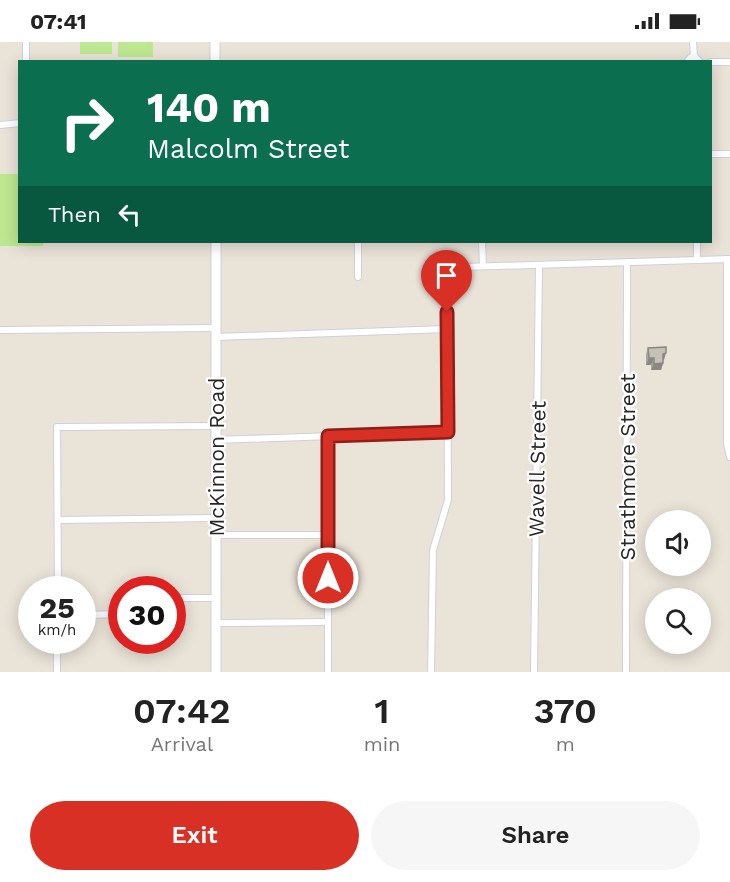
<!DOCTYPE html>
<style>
:root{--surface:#fff;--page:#f6f6f6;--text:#222;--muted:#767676;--accent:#d93025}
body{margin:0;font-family:"Work Sans",sans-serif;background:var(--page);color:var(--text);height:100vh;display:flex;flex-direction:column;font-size:22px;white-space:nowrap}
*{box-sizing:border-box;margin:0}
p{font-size:20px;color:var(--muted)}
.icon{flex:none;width:33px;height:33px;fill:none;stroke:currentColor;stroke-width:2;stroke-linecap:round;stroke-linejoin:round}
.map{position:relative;height:630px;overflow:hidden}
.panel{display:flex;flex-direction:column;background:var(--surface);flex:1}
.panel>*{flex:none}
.guide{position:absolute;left:18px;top:18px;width:694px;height:183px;border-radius:0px;box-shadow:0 3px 15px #0003;background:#0b6e4f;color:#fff;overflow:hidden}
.tools{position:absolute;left:645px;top:468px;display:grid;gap:12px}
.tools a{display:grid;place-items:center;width:66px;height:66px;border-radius:50%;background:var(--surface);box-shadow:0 3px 15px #0003;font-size:30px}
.speed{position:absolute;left:18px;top:534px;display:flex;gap:12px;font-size:30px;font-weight:700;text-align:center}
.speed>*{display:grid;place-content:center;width:78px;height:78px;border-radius:50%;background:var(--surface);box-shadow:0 3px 15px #0003;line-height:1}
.speed small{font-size:15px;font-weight:400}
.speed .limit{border:9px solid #d22;background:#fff;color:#111}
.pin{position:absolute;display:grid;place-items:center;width:51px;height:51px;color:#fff;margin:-62px -26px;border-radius:50% 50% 50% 0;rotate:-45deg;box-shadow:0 0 6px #0007}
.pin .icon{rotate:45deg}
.me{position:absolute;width:66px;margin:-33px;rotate:0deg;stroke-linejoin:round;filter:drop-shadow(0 0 4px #0008)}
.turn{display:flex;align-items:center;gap:21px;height:126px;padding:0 30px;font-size:27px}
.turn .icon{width:78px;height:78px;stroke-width:2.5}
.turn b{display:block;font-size:42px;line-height:51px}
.then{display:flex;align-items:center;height:57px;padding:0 30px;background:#0003;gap:12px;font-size:22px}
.eta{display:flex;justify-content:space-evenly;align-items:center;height:102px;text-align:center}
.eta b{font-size:36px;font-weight:600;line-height:42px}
.primary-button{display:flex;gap:12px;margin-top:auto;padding:12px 30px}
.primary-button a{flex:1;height:69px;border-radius:36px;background:var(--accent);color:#fff;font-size:24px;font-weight:600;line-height:69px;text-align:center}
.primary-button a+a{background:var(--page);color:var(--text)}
.status{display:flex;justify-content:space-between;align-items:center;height:42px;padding:0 30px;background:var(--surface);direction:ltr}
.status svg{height:16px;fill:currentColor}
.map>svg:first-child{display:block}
.pitch{fill:#bde791}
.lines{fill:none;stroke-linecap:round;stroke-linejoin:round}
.street-casing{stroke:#ced0e0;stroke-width:8}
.secondary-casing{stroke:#ced0e0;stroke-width:11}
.street{stroke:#fff;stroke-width:6}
.secondary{stroke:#fff;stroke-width:9}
.wall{fill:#a9a59e}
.shaded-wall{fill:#8a8681}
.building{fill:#c5c0b8;stroke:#8a8681;stroke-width:1.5}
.route-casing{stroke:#8d1f18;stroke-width:15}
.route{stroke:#d93025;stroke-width:10}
.labels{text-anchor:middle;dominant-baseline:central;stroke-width:4.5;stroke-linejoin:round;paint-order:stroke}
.street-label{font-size:21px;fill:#272727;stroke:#fff}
</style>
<div class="status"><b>07:41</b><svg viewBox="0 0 49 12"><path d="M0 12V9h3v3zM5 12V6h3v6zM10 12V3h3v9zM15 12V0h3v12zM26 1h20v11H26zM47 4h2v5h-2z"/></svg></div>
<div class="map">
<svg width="730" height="630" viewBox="0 0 730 630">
<rect width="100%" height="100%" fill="#eae3d8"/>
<!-- pitch -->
<g class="pitch">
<rect x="80" y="0" width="32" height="12"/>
<rect x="118" y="0" width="35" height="15"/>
<path d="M0,132H19L20,200H43V204H0Z"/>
</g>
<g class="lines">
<defs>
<g id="street">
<path d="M26,0V20"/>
<path d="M693,0L694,14"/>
<path d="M687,20L690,16L694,14L700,20"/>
<path d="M711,20H730"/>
<path d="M0,83L20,81"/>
<path d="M711,112H730"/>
<path d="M358,200V235"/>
<path d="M482,200L483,224"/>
<path d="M697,200V218"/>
<path d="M727,217V402L730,415"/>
<path d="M0,288L216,286"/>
<path d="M216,295L447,287"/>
<path d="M328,394V630"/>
<path d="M216,398L448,390"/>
<path d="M58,478L216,476"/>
<path d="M216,493H328"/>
<path d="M58,548L57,385L216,384"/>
<path d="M172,556H216"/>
<path d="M82,573L122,572"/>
<path d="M216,581L328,580"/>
<path d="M57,630V598"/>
<path d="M431,630L433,508L448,458L447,235L454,228L464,225L730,217"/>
<path d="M534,630L539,223"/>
<path d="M626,630L627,220"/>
</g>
<g id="secondary">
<path d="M215,0V20"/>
<path d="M216,200V630"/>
</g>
</defs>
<!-- street casing -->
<use href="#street" class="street-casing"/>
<!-- secondary casing -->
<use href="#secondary" class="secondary-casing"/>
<!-- street -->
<use href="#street" class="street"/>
<!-- secondary -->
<use href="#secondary" class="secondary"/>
</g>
<!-- wall -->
<path class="wall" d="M648,306L664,318H663V321L661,328H651V323H646V312Z"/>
<!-- shaded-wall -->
<g class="shaded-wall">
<path d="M666,311L664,318H660L663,312Z"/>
<path d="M649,316H654L651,323H646Z"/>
<path d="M663,321L661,328H651L654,322Z"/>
</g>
<!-- building -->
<path class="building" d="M666,305V311L663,312V321L654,322V316H649L648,306Z"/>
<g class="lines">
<defs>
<path id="route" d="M328,536V394L448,390L447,270"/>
</defs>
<!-- route casing -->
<use href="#route" class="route-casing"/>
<!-- route -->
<use href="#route" class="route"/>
</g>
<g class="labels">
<!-- street labels -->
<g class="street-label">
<text transform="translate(216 415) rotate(-90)">McKinnon Road</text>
<text transform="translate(627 425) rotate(-90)">Strathmore Street</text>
<text transform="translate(537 427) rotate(-89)">Wavell Street</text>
</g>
</g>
</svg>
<div class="tools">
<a><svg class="icon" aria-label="sound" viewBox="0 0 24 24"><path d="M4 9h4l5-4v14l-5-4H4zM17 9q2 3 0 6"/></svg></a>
<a><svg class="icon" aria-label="search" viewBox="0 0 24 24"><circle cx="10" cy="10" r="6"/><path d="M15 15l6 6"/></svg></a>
</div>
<div class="speed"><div>25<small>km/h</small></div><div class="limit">30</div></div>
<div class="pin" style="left:447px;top:270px;background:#d93025"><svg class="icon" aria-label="arrive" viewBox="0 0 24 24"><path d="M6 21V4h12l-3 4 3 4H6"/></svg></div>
<svg class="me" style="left:328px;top:536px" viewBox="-20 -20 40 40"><circle r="17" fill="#d93025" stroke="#fff" stroke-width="3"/><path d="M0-11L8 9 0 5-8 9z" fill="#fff"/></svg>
<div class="guide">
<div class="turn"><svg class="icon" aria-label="right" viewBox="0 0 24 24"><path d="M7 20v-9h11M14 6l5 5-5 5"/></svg><div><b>140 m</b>Malcolm Street</div></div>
<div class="then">Then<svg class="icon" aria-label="left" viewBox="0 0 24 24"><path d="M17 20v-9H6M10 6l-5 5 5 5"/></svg></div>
</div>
</div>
<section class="panel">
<div class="eta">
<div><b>07:42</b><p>Arrival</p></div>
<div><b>1</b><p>min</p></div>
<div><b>370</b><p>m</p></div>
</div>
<div class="primary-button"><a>Exit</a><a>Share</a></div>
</section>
